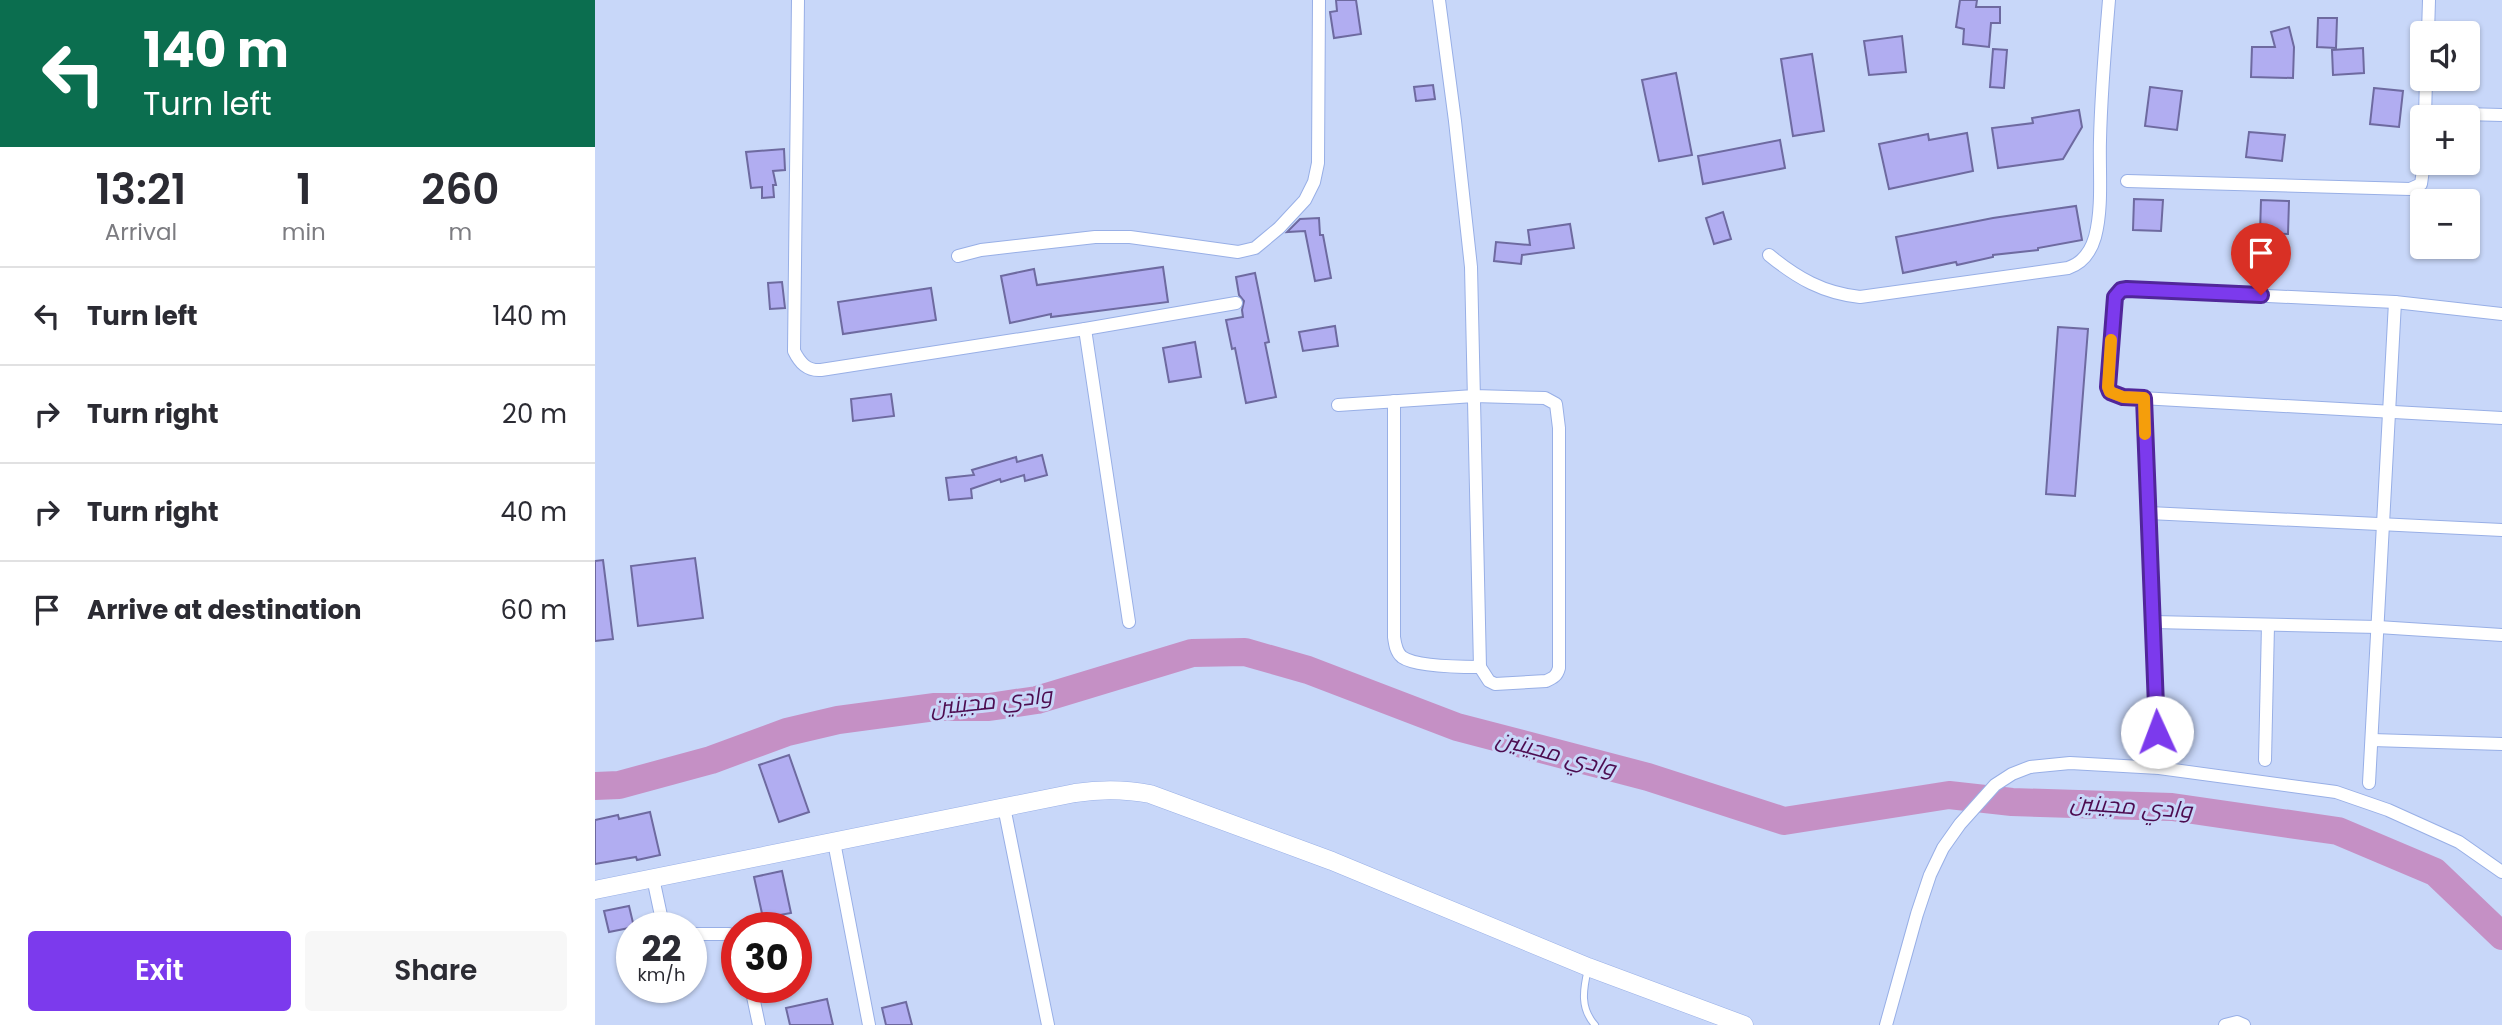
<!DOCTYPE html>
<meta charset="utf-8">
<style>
:root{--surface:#fff;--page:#f7f7f7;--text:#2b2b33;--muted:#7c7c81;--line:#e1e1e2;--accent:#7c3aed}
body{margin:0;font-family:Poppins,Cairo,sans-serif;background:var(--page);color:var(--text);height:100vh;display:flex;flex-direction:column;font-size:26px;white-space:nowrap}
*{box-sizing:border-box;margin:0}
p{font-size:23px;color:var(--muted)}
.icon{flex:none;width:38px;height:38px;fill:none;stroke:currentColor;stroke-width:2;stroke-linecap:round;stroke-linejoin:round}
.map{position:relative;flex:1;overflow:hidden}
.sheet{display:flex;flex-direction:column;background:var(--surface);width:595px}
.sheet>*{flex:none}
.top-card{background:#0b6e4f;color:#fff;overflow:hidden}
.tools{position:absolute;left:1815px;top:21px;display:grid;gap:14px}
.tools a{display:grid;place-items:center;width:70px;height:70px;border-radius:7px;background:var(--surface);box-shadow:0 2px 5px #0004;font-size:35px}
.speed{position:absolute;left:21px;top:912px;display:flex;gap:14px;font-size:35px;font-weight:700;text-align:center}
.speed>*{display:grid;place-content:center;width:91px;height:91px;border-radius:50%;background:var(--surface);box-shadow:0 2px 5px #0004;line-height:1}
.speed small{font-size:18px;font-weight:400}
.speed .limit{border:10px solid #d22;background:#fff;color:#111}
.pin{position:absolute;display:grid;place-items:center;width:60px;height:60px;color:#fff;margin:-72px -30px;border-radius:50% 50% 50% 0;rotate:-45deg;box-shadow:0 0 7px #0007}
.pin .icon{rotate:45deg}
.me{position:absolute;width:77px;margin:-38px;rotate:358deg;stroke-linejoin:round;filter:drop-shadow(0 0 5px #0008)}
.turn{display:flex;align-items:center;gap:24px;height:147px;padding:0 28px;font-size:32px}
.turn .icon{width:91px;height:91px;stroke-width:2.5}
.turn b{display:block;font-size:49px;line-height:60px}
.eta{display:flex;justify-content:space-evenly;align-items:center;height:119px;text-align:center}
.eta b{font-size:42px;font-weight:600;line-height:49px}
.button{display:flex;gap:14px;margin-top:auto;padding:14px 28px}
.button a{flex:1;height:80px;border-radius:7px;background:var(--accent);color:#fff;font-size:28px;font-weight:600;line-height:80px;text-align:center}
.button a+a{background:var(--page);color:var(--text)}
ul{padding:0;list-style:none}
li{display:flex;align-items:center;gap:21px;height:98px;padding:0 28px;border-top:2px solid var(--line)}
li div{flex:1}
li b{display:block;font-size:26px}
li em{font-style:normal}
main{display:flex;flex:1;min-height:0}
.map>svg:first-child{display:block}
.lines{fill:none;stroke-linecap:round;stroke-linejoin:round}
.river{stroke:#c590c5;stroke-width:28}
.building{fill:#b1adf1;stroke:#6e6aa0;stroke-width:2}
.lane-casing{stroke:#98afe6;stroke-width:8}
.street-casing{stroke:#98afe6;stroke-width:14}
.secondary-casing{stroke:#98afe6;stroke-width:19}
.lane{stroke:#fff;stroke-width:6}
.street{stroke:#fff;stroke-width:12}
.secondary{stroke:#fff;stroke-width:18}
.route-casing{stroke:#51269a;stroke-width:18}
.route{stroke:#7c3aed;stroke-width:12}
.slow{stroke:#f59e0b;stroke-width:12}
.labels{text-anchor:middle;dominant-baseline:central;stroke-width:6;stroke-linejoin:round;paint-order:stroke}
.water-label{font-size:23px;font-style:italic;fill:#4d0c50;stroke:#c8d7f9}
</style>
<main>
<section class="sheet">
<div class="top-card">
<div class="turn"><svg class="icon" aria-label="left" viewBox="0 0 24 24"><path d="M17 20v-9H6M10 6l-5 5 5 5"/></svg><div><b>140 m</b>Turn left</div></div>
</div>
<div class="eta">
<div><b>13:21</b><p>Arrival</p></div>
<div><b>1</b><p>min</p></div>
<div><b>260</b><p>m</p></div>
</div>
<ul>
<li><svg class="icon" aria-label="left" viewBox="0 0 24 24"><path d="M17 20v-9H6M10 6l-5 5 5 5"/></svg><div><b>Turn left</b></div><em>140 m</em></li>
<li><svg class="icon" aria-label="right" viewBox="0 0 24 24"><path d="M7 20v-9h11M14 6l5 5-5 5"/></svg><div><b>Turn right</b></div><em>20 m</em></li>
<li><svg class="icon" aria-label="right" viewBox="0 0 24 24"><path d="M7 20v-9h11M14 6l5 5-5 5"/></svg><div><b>Turn right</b></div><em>40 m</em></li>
<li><svg class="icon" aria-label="arrive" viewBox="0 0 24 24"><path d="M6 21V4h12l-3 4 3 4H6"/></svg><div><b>Arrive at destination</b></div><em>60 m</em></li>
</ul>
<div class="button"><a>Exit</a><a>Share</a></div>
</section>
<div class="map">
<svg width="1907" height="1025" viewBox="0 0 1907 1025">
<rect width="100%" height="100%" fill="#c8d7f9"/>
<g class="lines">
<!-- river -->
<path class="river" d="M0,786L24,785L116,760L192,732L243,720L340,707H394L442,700L597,653L650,652L713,670L862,727L1053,777L1189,821L1354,795L1417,802L1577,807L1743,831L1840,872L1907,936"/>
</g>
<!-- building -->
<g class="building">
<path d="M741,0H761L766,34L739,38L735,12L742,11Z"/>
<path d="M1365,0H1382L1381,7H1405V23H1396L1394,47L1368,44L1369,29L1361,27Z"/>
<path d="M1723,18H1742L1741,48L1722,47Z"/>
<path d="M1694,27L1699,47L1698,78L1656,77L1657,47H1680L1676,32Z"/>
<path d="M1307,36L1311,72L1274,75L1269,41Z"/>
<path d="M1768,48L1769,73L1738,75L1737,50Z"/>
<path d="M1398,49L1412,50L1409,88L1395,87Z"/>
<path d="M1217,54L1229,131L1198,136L1186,59Z"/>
<path d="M1081,73L1097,155L1064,161L1047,80Z"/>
<path d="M838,85L840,99L821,101L819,87Z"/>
<path d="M1555,87L1587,91L1582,130L1550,126Z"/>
<path d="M1779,88L1808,91L1804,127L1775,124Z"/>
<path d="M1484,110L1487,127L1468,159L1403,168L1397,128L1438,123L1437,118Z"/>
<path d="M1654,132L1690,135L1687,161L1651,157Z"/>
<path d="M1372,133L1378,171L1294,189L1284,144L1333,134L1334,140Z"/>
<path d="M1185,140L1190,168L1108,184L1103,156Z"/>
<path d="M189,149L190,170L178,171L181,185H178L179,197L167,198V187L156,188L151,152Z"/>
<path d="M1539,199L1568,200L1566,231L1538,230Z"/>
<path d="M1666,200L1694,201L1693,234L1665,233Z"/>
<path d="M1481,206L1487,240L1443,248V250L1398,255V257L1362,265L1361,262L1308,273L1301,237L1398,218Z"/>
<path d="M1128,212L1136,239L1119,244L1111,218Z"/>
<path d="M724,218L725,235H728L736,278L720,281L710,231L692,232L705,219Z"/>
<path d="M975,224L979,248L927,255L926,264L899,261L901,242L935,245L933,230Z"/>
<path d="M568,267L573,302L456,317V314L415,323L406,276L439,269L442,285Z"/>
<path d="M660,273L674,342L670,343L681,397L651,403L640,348L637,349L631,320L648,317L647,310L649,301L644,295L641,277Z"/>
<path d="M187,282L190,308L175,309L173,283Z"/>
<path d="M336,288L341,320L248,334L243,302Z"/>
<path d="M740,326L743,346L708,351L704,332Z"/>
<path d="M1463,327L1493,329L1480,496L1451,494Z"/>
<path d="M600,342L606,377L574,382L568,348Z"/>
<path d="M296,394L299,416L258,421L256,399Z"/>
<path d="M447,455L452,475L430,481L429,475L406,482L405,479L376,489L377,498L354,500L351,478L379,475L377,470L421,457L422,462Z"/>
<path d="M100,558L108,618L43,626L36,566Z"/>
<path d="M8,560L18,639L0,641V561Z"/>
<path d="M194,755L214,812L184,822L164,765Z"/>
<path d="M55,812L65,855L42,860L41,857L0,864V820L23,815L24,819Z"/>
<path d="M187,871L196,913L168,918L159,877Z"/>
<path d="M34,906L39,927L14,932L9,911Z"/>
<path d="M232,999L238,1025H195L191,1008Z"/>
<path d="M311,1002L317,1025H291L287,1008Z"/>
</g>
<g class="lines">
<defs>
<path id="lane" d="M993,969C988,990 985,1008 1000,1025"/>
<g id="street">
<path d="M203,0L199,351C205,363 212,371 226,370L490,329L641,303"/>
<path d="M1833,33L1834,0"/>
<path d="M1830,113L1907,115"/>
<path d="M1830,117L1831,79"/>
<path d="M1532,181L1815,189L1826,184L1829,163"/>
<path d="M1174,255C1202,278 1228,293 1265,297L1473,268C1488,263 1496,251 1500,237C1508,207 1504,171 1505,140C1506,93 1510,47 1514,0"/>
<path d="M363,256L386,250L500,237H535L643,252L660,248L684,228L710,200L719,182L723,163L724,0"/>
<path d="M1907,314L1800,302L1528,289L1520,297L1513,387L1515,392L1528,397L1907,418"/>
<path d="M490,329L534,622"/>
<path d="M1549,398L1562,732"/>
<path d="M799,401V637C800,644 801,652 807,657C821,667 868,667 885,667"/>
<path d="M743,405L879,396L950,398L961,404L964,428V668C962,676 958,678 951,681L900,684L894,681L885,667L876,267L860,121L844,0"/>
<path d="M1554,513L1907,530"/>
<path d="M1558,622L1783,627L1907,635"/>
<path d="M1777,740L1907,744"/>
<path d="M1670,760L1673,625"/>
<path d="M1774,783L1800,302"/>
<path d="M409,807L453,1025"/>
<path d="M239,842L274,1025"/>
<path d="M58,878L68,925L73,928"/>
<path d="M96,934H134L142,938"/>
<path d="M156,987L164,1025"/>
<path d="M1291,1025L1322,914L1335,875L1348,848L1365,824L1400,785L1417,774L1435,767L1475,763L1564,768L1741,792L1793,810L1864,842L1907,872"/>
<path d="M1630,1025L1642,1022L1649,1025"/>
</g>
<path id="secondary" d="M0,890L480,793C506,789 529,789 555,794L737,861L993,967L1149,1025"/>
</defs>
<!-- lane casing -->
<use href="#lane" class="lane-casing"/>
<!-- street casing -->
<use href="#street" class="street-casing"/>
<!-- secondary casing -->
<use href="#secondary" class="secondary-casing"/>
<!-- lane -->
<use href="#lane" class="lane"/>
<!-- street -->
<use href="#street" class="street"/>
<!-- secondary -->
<use href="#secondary" class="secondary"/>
</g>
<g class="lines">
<defs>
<path id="route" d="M1562,732L1549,398L1528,397L1515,392L1513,387L1520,297L1526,290L1532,289L1666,295"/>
</defs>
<!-- route casing -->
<use href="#route" class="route-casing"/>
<!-- route -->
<use href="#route" class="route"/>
<!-- slow -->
<path class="slow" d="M1516,340L1513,387L1515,392L1528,397L1549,398L1550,434"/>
</g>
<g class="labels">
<!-- water labels -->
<g class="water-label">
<text transform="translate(396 701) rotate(-6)">وادي مجينين</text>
<text transform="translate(961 753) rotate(15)">وادي مجينين</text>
<text transform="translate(1536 806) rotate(4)">وادي مجينين</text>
</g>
</g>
</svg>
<div class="tools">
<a><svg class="icon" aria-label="sound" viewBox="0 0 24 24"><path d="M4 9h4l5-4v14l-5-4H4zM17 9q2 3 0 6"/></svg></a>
<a>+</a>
<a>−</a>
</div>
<div class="speed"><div>22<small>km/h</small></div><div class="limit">30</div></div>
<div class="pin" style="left:1666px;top:295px;background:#d93025"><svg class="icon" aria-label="arrive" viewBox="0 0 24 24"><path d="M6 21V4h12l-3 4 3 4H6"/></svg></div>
<svg class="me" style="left:1562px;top:732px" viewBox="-20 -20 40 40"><circle r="19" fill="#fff"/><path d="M0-13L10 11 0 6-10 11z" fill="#7c3aed"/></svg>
</div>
</main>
